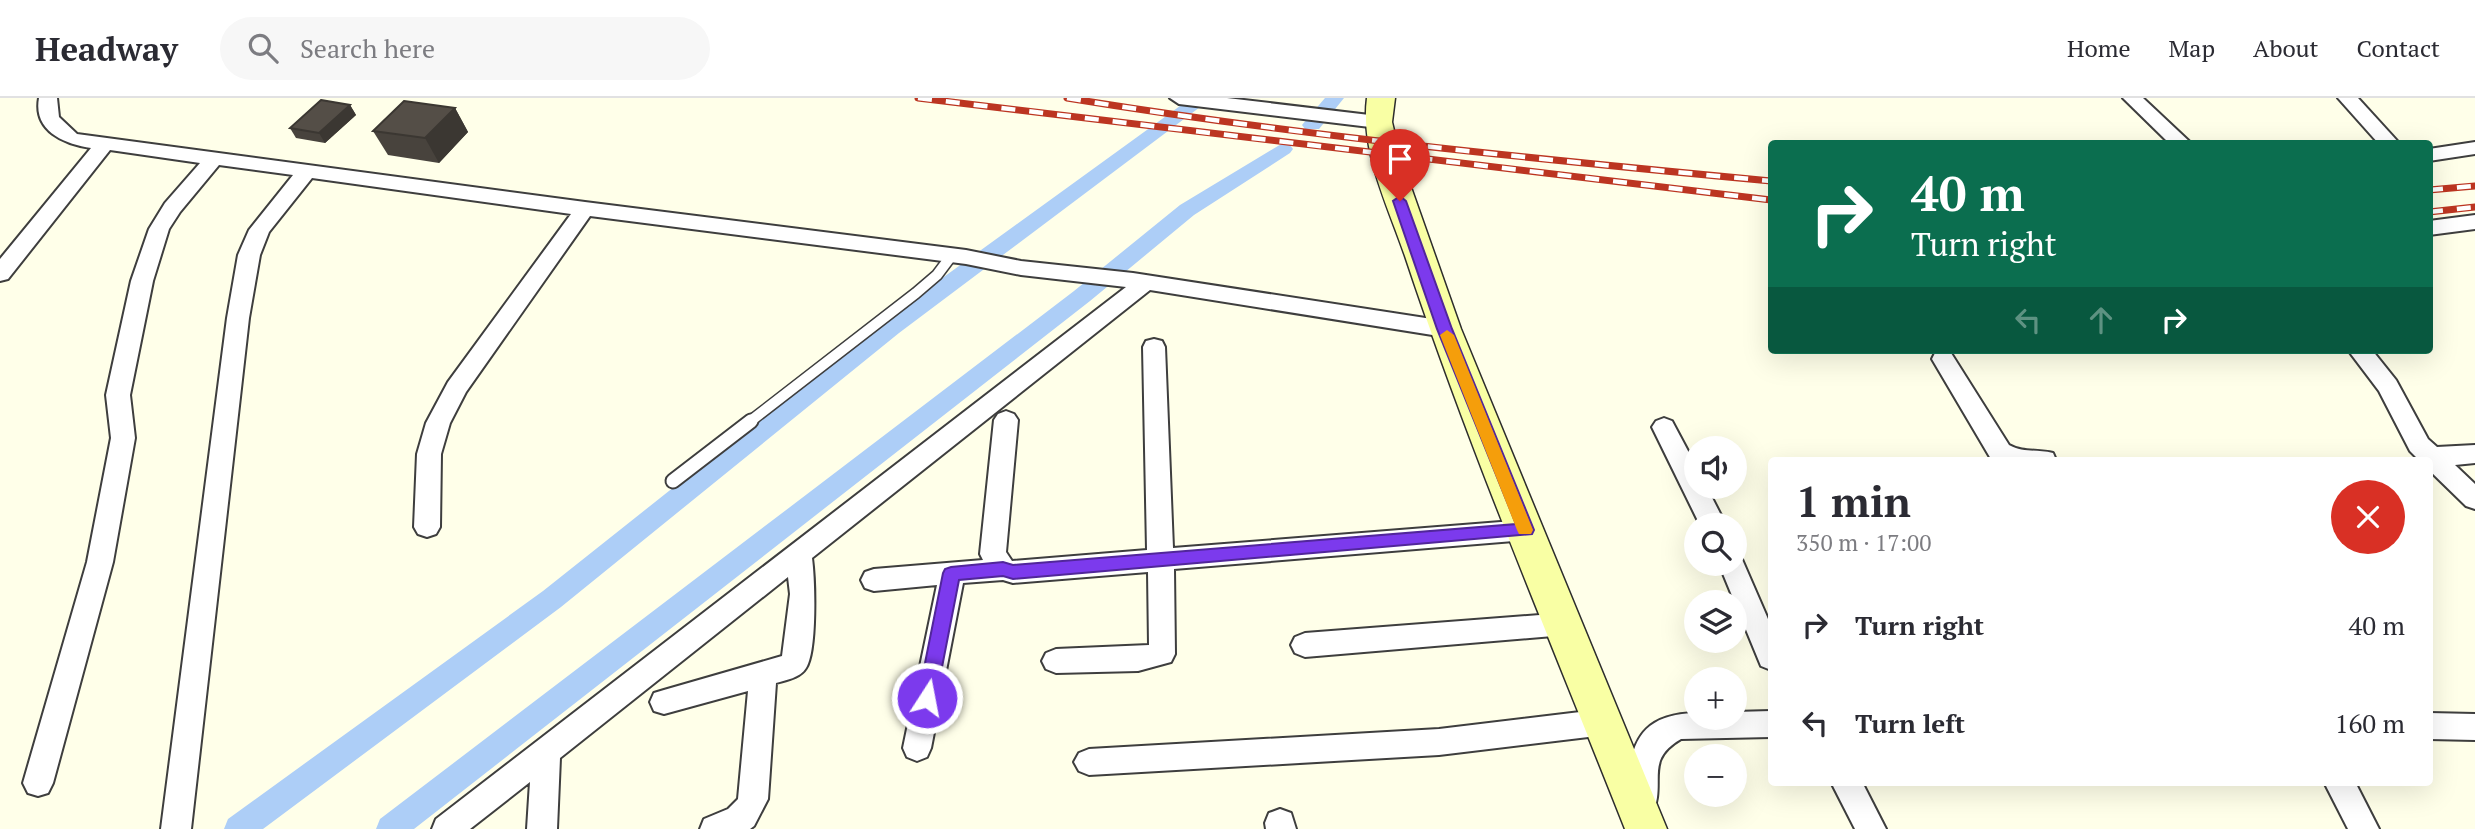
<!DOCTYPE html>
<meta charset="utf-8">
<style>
:root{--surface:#fff;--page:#f7f7f7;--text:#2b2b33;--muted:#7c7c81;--line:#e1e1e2}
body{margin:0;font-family:"PT Serif",serif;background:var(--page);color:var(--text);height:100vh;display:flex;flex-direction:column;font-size:26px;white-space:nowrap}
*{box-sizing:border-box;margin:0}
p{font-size:23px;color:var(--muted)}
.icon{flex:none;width:38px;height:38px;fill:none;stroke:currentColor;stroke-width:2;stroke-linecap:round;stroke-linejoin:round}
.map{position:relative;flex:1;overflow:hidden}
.side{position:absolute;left:1768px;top:359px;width:665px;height:329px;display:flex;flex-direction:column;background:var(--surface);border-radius:7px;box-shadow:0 7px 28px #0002}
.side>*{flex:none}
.hud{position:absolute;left:1768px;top:42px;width:665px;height:214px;border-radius:7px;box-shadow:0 7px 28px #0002;background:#0b6e4f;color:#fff;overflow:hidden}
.fabs{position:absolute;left:1684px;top:338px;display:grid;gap:14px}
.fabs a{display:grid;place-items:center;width:63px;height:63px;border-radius:50%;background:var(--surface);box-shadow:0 7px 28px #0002;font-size:35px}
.pin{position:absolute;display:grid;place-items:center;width:60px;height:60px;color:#fff;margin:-72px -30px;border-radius:50% 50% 50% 0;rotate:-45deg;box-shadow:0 0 7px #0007}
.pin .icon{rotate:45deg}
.me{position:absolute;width:77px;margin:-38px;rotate:11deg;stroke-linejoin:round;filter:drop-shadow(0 0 5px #0008)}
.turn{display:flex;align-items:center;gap:24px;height:147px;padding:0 28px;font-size:32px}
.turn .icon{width:91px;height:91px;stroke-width:2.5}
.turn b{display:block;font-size:49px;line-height:60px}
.lanes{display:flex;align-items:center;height:66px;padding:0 28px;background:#0003;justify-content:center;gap:35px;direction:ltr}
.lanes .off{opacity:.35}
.round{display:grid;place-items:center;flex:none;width:74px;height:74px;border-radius:37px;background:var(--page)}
.head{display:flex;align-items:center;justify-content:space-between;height:119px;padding:0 28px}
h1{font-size:42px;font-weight:700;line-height:52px}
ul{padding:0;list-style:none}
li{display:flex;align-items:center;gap:21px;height:98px;padding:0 28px}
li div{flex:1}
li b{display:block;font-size:26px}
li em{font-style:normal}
header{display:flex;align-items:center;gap:42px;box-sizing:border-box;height:98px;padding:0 35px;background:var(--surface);border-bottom:2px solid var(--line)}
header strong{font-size:33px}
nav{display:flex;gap:38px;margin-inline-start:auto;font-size:24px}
.search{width:490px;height:63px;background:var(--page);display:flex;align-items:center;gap:18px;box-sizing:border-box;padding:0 24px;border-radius:38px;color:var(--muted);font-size:26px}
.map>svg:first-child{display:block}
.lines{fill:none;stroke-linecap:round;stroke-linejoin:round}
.canal{fill:#adcef7;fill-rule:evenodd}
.lane-far1-casing{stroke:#3e3e3e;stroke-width:13}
.lane-casing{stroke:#3e3e3e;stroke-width:17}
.street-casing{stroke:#3e3e3e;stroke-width:4}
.secondary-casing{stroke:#2d2d2d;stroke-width:3}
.lane-far1{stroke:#fff;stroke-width:10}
.lane{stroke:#fff;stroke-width:13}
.street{fill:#fff;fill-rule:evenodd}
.secondary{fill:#f9ffa4;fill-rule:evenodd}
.rail-casing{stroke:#bc3521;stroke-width:7}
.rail{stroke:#fff;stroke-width:4.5;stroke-dasharray:14;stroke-linecap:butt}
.wall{fill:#48433d}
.shaded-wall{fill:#3b3732}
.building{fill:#544e47;stroke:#3b3732;stroke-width:2}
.route{fill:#7c3aed;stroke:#51269a;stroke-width:2}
.slow{fill:#f59e0b}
</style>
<header>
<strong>Headway</strong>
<div class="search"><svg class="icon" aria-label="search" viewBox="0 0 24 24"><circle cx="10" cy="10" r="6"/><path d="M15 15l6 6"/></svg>Search here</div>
<nav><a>Home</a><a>Map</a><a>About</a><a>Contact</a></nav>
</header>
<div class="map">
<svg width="2475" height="731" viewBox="0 0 2475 731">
<rect width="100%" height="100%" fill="#ffffe9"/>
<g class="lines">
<!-- canal -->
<g class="canal">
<path d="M1191,0H1212L899,235L561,509L263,731H224L228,721L543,493L883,223Z"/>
<path d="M1325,0H1344L1319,31H1305L1302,27Z"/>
<path d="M1283,45L1290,47L1293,51L1290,55L1194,117L1090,203L414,731H376L380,721L1074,193L1180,107Z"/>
</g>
<defs>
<path id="lane-far1" d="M748,325L916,195L937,177L952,157"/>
<path id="lane" d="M673,383L751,323"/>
<g id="street">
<path d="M39,0H57L59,19L77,36L585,104L966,152L1021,163L1133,175L1445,223L1453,225L1456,231L1453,237L1445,239L1150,192L812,460C815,482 817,553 806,570C800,580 786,582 776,585L768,701L754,728L750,731H700L704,721L728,711L738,701L748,593L664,616L654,613L650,604L654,595L664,592L782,558L790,496L788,479L560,660L557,731H527L530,684L470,731H432L436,721L1126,189L1021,177L966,166L590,118L466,294L450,325L441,356L440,429L436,436L427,439L418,436L414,429L417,356L426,325L448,284L571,116L312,80L269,134L260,157L249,220L191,731H161L227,220L238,157L249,132L293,77L219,67L180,114L169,131L153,183L130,297L135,340L113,464L53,685L48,695L38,698L28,695L23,685L87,464L111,340L106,297L131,183L149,131L165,105L200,65L110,52L8,181L0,183V161L91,50C64,46 33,33 39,0Z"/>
<path d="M1170,0H1227L1378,18L1388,24L1378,30L1179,6Z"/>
<path d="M2123,0H2143L2192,46H2170Z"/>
<path d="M2338,0H2358L2400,46H2379Z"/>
<path d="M2475,44V56L2429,63V51Z"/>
<path d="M2475,117V131L2429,137V123Z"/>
<path d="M1154,241L1162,243L1165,249L1173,450L1526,422L1535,425L1539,432L1535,439L1526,442L1174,471L1175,556L1171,564L1138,573L1056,575L1046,571L1042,563L1046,555L1056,551L1149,547L1148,474L1013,485L1003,482L963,485L931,650L927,659L917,663L907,659L903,650L937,487L874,493L865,490L861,482L865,474L874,471L983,462L980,456L994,322L998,316L1006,313L1014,316L1018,322L1006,454L1012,463L1147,452L1143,249L1146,243Z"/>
<path d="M2348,252H2372L2396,282L2428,341L2437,349L2475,347V365L2455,367L2475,386V411L2466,408L2429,372V362H2419L2410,353L2379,293Z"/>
<path d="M1943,253L1951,255L2009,347C2023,355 2037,351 2053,355L2056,362L1991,361L1932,261L1935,255Z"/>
<path d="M1664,320L1672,323L1696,368V388H1706L1726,427H1700L1652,329L1656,323Z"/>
<path d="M1734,456L1741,459L1771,528V572L1761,568L1719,466H1734Z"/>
<path d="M1565,515L1575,518L1578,526L1575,534L1565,537L1305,559L1295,555L1291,547L1295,539L1305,535Z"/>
<path d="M1605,611L1615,615L1619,624L1615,633L1605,637L1439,657L1089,677L1079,673L1074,664L1079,655L1089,651L1439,631Z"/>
<path d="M1771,613V639L1681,641C1643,663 1667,684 1652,717L1642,721L1632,717C1626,704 1628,692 1629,679C1632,635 1651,616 1696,615V620H1734V614Z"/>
<path d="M2429,615L2475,616V642L2429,641Z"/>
<path d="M1831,684H1862L1886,731H1855Z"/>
<path d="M2324,684H2355L2379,731H2348Z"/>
<path d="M1280,711L1291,715L1296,731H1266L1265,725L1269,715Z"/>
</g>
<path id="secondary" d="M1367,0H1395L1392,24L1400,58L1461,231L1667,731H1625C1550,541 1469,351 1405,158C1388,108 1360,53 1367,0Z"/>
</defs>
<!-- lane-far1 casing -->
<use href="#lane-far1" class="lane-far1-casing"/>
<!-- lane casing -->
<use href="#lane" class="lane-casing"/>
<!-- street casing -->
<use href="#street" class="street-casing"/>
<!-- secondary casing -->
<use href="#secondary" class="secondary-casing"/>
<!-- lane-far1 -->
<use href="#lane-far1" class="lane-far1"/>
<!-- lane -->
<use href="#lane" class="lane"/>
<!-- street -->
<use href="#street" class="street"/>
<!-- secondary -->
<use href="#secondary" class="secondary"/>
<defs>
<g id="rail">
<path d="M918,0L1771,102"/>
<path d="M1067,0C1300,38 1536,61 1771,83"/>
<path d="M2429,92L2475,88"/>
<path d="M2429,114L2475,109"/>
</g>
</defs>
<!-- rail casing -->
<use href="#rail" class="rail-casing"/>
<!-- rail -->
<use href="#rail" class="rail"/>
</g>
<!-- wall -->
<g class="wall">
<path d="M350,7L356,17L325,45L296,40L290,30Z"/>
<path d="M455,10L468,34L439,65L388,57L373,33Z"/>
</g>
<!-- shaded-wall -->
<g class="shaded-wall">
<path d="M350,7L356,17L325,45L319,35Z"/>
<path d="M455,10L468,34L439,65L425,40Z"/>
</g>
<!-- building -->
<g class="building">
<path d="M321,2L350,7L319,35L290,30Z"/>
<path d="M404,3L455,10L425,40L373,33Z"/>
</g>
<!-- route -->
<path class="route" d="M1400,98L1406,103L1452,231L1534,432L1532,436L1013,481L1003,478L959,482L936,600L933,606L927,608L920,606L918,600L943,475L945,471L951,469L1003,464L1013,467L1516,426L1437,231L1393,103Z"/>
<!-- slow -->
<path class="slow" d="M1447,232L1454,237L1533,432L1531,436H1519L1517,432L1440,237Z"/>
</svg>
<div class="fabs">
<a><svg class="icon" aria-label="sound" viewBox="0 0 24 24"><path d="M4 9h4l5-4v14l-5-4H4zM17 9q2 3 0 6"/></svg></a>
<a><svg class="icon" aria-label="search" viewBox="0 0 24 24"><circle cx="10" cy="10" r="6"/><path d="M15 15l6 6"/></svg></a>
<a><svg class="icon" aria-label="layers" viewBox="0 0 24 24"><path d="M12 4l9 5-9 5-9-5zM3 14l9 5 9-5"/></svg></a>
<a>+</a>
<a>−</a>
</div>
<div class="pin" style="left:1400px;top:103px;background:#d93025"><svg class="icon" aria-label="arrive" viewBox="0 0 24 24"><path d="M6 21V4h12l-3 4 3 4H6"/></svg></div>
<svg class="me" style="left:927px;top:600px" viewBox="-20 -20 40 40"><circle r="17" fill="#7c3aed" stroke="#fff" stroke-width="3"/><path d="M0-11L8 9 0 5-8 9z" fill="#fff"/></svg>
<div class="hud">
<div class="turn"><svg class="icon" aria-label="right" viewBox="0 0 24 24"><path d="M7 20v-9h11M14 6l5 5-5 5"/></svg><div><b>40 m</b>Turn right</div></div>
<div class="lanes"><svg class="icon off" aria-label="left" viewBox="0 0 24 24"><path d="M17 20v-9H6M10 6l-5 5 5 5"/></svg><svg class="icon off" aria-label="ahead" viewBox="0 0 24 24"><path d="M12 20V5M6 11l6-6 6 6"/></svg><svg class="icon" aria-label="right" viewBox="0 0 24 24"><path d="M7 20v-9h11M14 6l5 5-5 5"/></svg></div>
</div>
<section class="side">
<div class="head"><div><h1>1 min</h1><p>350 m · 17:00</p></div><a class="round" style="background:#d93025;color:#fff"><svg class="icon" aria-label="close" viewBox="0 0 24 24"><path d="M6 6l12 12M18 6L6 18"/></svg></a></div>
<ul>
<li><svg class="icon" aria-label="right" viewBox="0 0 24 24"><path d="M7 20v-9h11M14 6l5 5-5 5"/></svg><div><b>Turn right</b></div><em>40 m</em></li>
<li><svg class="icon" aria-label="left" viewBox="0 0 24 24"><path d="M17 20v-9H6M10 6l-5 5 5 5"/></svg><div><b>Turn left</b></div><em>160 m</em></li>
</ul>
</section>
</div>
